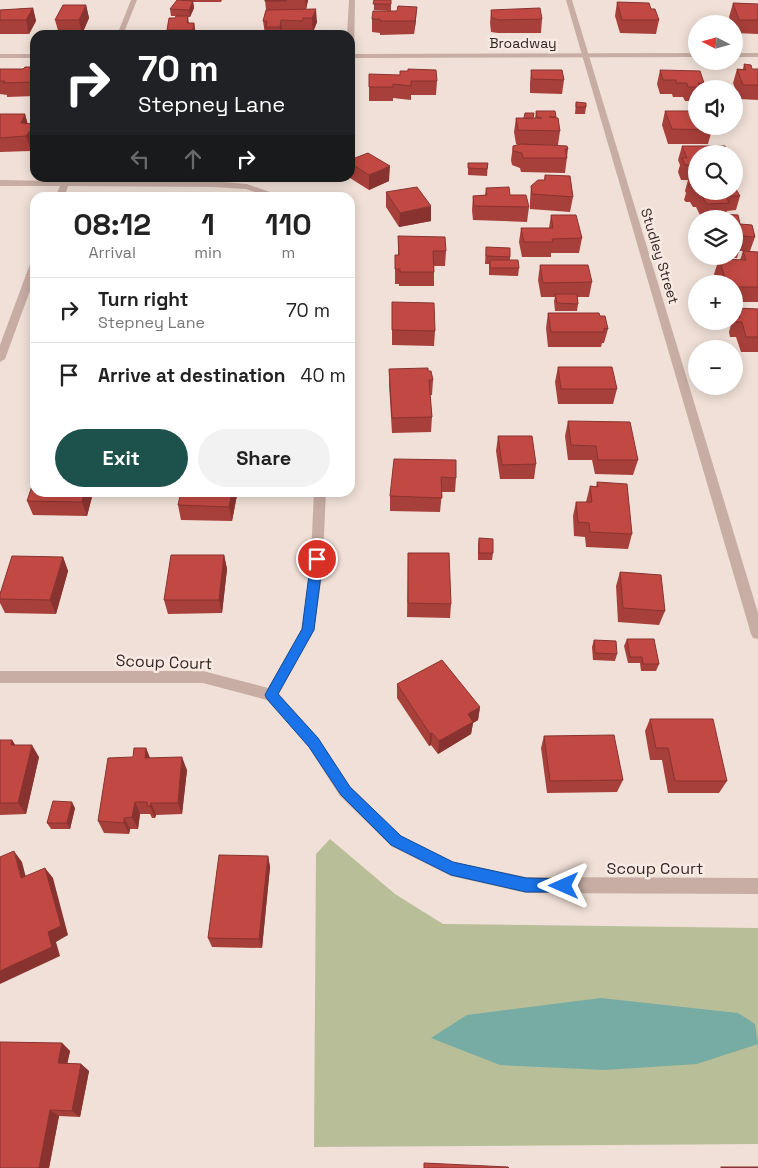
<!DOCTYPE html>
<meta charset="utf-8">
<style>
:root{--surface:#fff;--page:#f2f2f2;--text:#222;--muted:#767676;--line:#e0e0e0;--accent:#1d524c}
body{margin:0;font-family:"Space Grotesk",sans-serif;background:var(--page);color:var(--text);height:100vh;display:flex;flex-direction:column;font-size:19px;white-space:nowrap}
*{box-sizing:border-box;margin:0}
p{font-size:16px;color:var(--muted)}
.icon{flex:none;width:28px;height:28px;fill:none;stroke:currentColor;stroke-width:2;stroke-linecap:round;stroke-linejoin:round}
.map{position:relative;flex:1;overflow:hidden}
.sheet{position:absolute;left:30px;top:192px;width:325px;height:305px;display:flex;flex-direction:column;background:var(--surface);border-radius:15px;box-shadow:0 2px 12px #0003}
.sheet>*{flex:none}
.top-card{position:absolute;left:30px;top:30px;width:325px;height:152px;border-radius:15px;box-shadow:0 2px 12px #0003;background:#202124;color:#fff;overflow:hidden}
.needle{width:32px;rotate:276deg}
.fabs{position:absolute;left:688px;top:15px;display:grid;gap:10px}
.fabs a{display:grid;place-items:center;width:55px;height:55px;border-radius:50%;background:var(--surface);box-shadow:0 2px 12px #0003;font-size:25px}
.pin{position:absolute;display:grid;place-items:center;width:42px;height:42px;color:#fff;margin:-21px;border:2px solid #fff;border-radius:50%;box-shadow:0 1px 5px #0007}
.me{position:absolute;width:55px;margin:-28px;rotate:270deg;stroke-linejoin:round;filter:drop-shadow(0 0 4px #0008)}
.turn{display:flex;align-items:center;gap:18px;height:105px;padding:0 25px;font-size:22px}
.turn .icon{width:65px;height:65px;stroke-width:2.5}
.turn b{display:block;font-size:35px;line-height:42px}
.lanes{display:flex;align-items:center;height:48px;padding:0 25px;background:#0003;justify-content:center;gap:25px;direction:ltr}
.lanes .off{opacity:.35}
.eta{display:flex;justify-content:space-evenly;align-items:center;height:85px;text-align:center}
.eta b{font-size:30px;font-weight:700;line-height:35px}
.primary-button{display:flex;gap:10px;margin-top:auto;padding:10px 25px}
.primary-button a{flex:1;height:58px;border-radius:30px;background:var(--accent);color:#fff;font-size:20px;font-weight:700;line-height:58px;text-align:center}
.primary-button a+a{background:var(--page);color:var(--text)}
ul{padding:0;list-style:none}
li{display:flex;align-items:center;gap:15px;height:65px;padding:0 25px;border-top:1px solid var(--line)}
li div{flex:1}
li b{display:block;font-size:19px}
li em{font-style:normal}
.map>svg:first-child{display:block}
.green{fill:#b8be98}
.water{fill:#77aca4}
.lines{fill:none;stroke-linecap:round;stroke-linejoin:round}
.minor{fill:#c7ada4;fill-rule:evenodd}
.tertiary{fill:#c7ada4;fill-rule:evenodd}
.wall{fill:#a73f3a}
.shaded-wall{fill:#88332f}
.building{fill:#c24943;stroke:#88332f}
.route{fill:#1a73e8;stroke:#114b97}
.labels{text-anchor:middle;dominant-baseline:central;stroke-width:5;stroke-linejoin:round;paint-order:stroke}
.far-street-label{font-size:14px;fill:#332725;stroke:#f8eae3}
.street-label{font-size:16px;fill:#332725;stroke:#f8eae3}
</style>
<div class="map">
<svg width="758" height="1168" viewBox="0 0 758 1168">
<rect width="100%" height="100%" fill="#f0e0d7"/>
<!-- green -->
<path class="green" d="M330,839L395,894L443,924L758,928V1144L314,1147L316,854Z"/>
<!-- water -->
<path class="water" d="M601,998L738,1013L755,1024L758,1044L697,1064L605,1070L500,1065L431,1038L467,1015Z"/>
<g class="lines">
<!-- minor -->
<g class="minor">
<path d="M131,0H137L123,35H117Z"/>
<path d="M349,0H355L354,56L350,58V35H347Z"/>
<path d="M566,0H572L758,613V639L753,638L751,634Z"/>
<path d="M63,178H71L70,181H213L247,184L287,198H272L246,189L213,187L68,186L64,198H55L60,186H0V180L62,181Z"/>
<path d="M35,261V277L5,359L0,362V345L30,264Z"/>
<path d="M314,492H326L322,576L314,630L279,694L318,738L350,786L401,836L453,862L526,877L758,878V894L526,893L451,876L391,846L340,796L308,746L267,700L203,683H0V671H203L268,688L302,629L310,576Z"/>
</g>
<!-- tertiary -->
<g class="tertiary">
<path d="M696,53V57L350,58V54Z"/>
<rect x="734" y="53" width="24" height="4"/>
<rect x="0" y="54" width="35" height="4"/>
</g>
</g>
<!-- wall -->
<g class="wall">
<path d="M182,0H222L221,2H193L194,8L190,17H188L189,23H194L196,35H168L167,30L175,18L181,16H171L170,9Z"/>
<path d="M265,0H308L306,9L317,22L313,32H304V34H282V35L265,34L263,21L266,10Z"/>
<path d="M374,0H391V11L374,10Z"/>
<path d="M617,2L651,9L659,20L656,34L620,33L615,16Z"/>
<path d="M733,3L758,4V34L735,33L734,29V24H732L729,17Z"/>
<path d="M86,5L89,18L82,34H59L55,20Z"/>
<path d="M33,8L36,21L29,34H0V10Z"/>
<path d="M491,10L542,19L541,33H498L491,32L490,23Z"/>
<path d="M397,11L416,20L414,34L380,35V33L372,32V19Z"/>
<path d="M744,64L752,69H758V100L739,99L733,83L737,69H743Z"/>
<path d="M35,67V96L7,97V95L0,94V69H23Z"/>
<path d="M531,70L564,80L562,94L530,93V83Z"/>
<path d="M660,70L704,83L703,89H696V101H685L683,97H673L672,94H660L657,84Z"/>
<path d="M408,71L437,81L436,95H411V100L393,98V101H369V87L400,75Z"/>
<path d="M576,102L586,107L585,114H575Z"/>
<path d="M536,111H555L556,118L560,131L558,145H539L568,149L565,173L521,172L520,168L512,165L511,160L513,146L519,145L516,144L514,132L516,118H535Z"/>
<path d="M665,111L712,130L708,144H668L662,125Z"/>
<path d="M0,114H25L27,123L35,124V144L31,151L0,152Z"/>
<path d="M682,146H725L728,154H696V191H734V186L740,196L736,210L727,211L726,214L738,215L740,224L752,225L755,237L750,251H739L737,258L712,257V256H734V219H702L696,207H693L690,202H686L684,200L686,193L685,191L688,180H681L678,172L680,165L678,160Z"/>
<path d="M350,158L389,181L369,190L350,178Z"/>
<path d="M468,163H488L487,176L468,175Z"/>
<path d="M545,175L573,197L570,212L530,209V201L531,186L544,180Z"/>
<path d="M486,188L510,195L529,207L527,222L473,220L472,210L473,196L485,195Z"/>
<path d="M386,192L431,221L399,227L386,207Z"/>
<path d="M551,215L582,238L579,253H551V257H522L519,242L521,228H549Z"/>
<path d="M398,236L446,251L445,266H434V286H399V284H395V255H398Z"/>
<path d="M486,247L510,257V260L519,268L518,276L489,275V264H485Z"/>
<path d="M743,251L758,252V302H734V284H717L714,274L719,259L740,260Z"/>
<path d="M540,265L592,282L589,297H577L578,304L577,311H555L554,301L555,297H541L538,280Z"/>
<path d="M392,302L435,331L434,346L392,345Z"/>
<path d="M737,308L758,309V352H741L736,337H730L729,332L732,321H734V317Z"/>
<path d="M548,313L600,316L608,329L604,343H602L601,347H548L546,328Z"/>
<path d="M558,367L617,389L613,404H558L555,382Z"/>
<path d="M389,369L428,371L433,380L432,395H430L432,417L431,432L392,433L389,384Z"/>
<path d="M568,421L638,460L633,475L595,474L592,460H568L565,436Z"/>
<path d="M498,436L536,464L534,479H500L496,451Z"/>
<path d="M456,460V478L455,492H442L440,512L390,511V496Z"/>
<path d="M597,482L632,534L628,549L586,547L585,537L574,536L573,516L576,502H586L590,486L596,487Z"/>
<path d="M35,492H104V493H93L87,516L33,515L27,501Z"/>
<path d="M237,495L232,521L181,520L178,505Z"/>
<path d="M479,538L493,553L492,560H478V545Z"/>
<path d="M408,553L451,604L450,618L407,617Z"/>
<path d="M224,555L227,569L222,613L168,614L164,600Z"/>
<path d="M63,557L68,571L56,614L5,613L0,603V594Z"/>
<path d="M620,572L665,611L659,625L618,622L616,586Z"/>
<path d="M627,639L659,664L656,671H641L640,663H628L624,646Z"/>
<path d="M594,640L617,654L615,661L593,660L592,647Z"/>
<path d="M397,684L480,707L478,720L473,723L471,734L438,754L431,745L429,746L397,698Z"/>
<path d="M650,719L727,781L719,793H668L662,760H650L645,731Z"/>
<path d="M544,736L623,780L617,792L547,793L541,748Z"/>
<path d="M0,740H12L15,745L39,757L26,814L0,815Z"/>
<path d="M146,748L150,758L187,770L182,814L156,815L155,818H152L150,814H140L138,829H130L129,834L104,833L98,821L133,757Z"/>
<path d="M75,808L70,829H51L47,823Z"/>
<path d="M268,856L270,867L262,948L212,947L208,938Z"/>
<path d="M62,1043L70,1051L67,1063L81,1064L89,1071L80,1117L59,1116L49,1168H0Z"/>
</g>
<!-- shaded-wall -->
<g class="shaded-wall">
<path d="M305,0H308L306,10Z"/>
<path d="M193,1L194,8L190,17L189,10Z"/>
<path d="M86,5L89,18L82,34L79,20Z"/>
<path d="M417,7L416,20L414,34L415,21Z"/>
<path d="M33,8L36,21L29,34L26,20Z"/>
<path d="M316,9L317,22L313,32L312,18Z"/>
<path d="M281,20L282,34V35H281L280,27Z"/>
<path d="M194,23L196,35H193V30Z"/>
<path d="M25,114L29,128L21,123Z"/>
<path d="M35,124V144L31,151L26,136Z"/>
<path d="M390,166L389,181L369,190V175Z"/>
<path d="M431,206V221L399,227L400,213Z"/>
<path d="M84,492H93V493L87,516L82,502Z"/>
<path d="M232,492H237V495L232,521L229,507Z"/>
<path d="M224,555L227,569L222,613L219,600Z"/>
<path d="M63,557L68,571L56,614L50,600Z"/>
<path d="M480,707L478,720L473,723L471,734L438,754L439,741L468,714Z"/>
<path d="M432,733L431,745L429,746L430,734Z"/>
<path d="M12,740L20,752L11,745Z"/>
<path d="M32,745L39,757L26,814L18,803Z"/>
<path d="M146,748L151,761L145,758Z"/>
<path d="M182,757L187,770L182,814L178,803Z"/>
<path d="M72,802L75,808L70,829L67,823Z"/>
<path d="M135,802L140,814L138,829L132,817Z"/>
<path d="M151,803L156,815L155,818L150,806Z"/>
<path d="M124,818L130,829L129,834L124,823Z"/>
<path d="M14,851L22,862L29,889L21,878Z"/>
<path d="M268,856L270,867L262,948L259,939Z"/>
<path d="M45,868L53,878L68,935L56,942L60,956L0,984V971L48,932Z"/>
<path d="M62,1043L70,1051L66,1070L58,1063Z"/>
<path d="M81,1064L89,1071L80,1117L72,1111Z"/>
<path d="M50,1110L59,1116L49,1168H39Z"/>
</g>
<!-- building -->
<g class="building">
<path d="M177,0L193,1L189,10L170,9Z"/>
<rect x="265" y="0" width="21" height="1"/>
<path d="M374,0H391V4H373Z"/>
<path d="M617,2L649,3L651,9H655L659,20H622Z"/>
<path d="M733,3L758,4V20H739Z"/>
<path d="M63,5H86L79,20H55Z"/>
<path d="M398,6L417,7L415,21H380V19H372L373,11H397Z"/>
<path d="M33,8L26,20H0V10Z"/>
<path d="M540,8L542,19L499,20L492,18L491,10Z"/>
<path d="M316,9L312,18H303V21L281,20L280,27H266L267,21H263L266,10Z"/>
<path d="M176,16H188L187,23H194L193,30H167L169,18H175Z"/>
<path d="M744,64L751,65L752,69H758V85H743L737,69L746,70Z"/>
<path d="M25,67H35V82L3,83L5,81H0V69H23Z"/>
<path d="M408,69L436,70L437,81H411V86L393,84V87H369V74L400,75V71H408Z"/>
<path d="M531,70H562L564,80L532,79Z"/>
<path d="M660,70L700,71L704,83H698L699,87H688L687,83H676V80H663Z"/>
<path d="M576,102L586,103V107H576Z"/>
<path d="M536,111H555L556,117H549L558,118L560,131L518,130L516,118H542L537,117Z"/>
<path d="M665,111H691L696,123V126H710L712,130L672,129Z"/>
<path d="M525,113H534L533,118H524Z"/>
<path d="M0,114H25L21,123L35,124L26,136L0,138Z"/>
<path d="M521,144L567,146L568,149H565L567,158H523L522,153L513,151V146Z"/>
<path d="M682,146H725L728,154H696V165H685L682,158H687Z"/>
<path d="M368,153L390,166L369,175L350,163V158L353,157L355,158Z"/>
<path d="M468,163H488L487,169L468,168Z"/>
<path d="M545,175L570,176L573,197L532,194L531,186L538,180H545Z"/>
<path d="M689,176H696V191H734V186L740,196H726L729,203L707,204L700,193H697L694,187L690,188L688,185H694Z"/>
<path d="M417,187L431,206L400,213L386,192Z"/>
<path d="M509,187L510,195H526L529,207L474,206L473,196L487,195L486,188Z"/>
<path d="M230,195L234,198H225Z"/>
<path d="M121,196L156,197V198H120Z"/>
<path d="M709,214L738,215L740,224L752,225L755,237L740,236L741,244L734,243V219H710Z"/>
<path d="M551,215H576L582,238L552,239L553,242H524L521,228H553Z"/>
<path d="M398,236L445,237L446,251H433L434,272H400V269H395V255H399Z"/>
<path d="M486,247L510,248V257L486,256Z"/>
<path d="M743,251L758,252V287H734V284H727L719,259L746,260Z"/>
<path d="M490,260H518L519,268H490Z"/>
<path d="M540,265H588L592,282L543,283Z"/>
<path d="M555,294H577L578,304L557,303Z"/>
<path d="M392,302L434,303L435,331L392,330Z"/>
<path d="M737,308L758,309V337H746L742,322H735L734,317L740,318Z"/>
<path d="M548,313H599L600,316H605L608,329L604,328V332H551Z"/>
<path d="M558,367H612L617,389H561Z"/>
<path d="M428,368V371H431L433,380H429L432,417L392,418L389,369Z"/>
<path d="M568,421L630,422L638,460H598L596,446L571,445Z"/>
<path d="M498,436H532L536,464L502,465Z"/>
<path d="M394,459L456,460V478L441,477L442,498L390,496Z"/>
<path d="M35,477V492H84L82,502L27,501Z"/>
<path d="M597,482L627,484L632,534L590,532L589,523L578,522L576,502H592L590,486L598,487Z"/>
<path d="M181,492H232L229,507L178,505Z"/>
<path d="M479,538L493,539V553H479Z"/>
<path d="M408,553H449L451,604L408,603Z"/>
<path d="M171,555H224L219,600H164Z"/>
<path d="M12,556L63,557L50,600L0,599V594Z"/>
<path d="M620,572L661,575L665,611L623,608Z"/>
<path d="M627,639H654L659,664H643L642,657H630Z"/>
<path d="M594,640L616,641L617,654L595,653Z"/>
<path d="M442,660L480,707L468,714L473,722L439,741L432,733L430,734L397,684Z"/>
<path d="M650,719H713L727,781H675L668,748H656Z"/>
<path d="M614,735L623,780L550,781L544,736Z"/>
<path d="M0,740H12L11,745H32L18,803H0Z"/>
<path d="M134,748H146L145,758L182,757L178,803H151L150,806H147V802H135L132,817L124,818V823L98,821L108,758L133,757Z"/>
<path d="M53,801L72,802L67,823H47Z"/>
<path d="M14,851L21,878L45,868L61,926L48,932L52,947L0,971V857Z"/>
<path d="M219,855L268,856L259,939L208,938Z"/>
<path d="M0,1042L62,1043L58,1063L81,1064L72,1111L50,1110L39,1168H0Z"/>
<path d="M424,1163L508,1167L509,1168H424Z"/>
<rect x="721" y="1167" width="37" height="1"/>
</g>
<!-- route -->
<path class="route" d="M317,555L323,559L314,630L278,694L318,738L350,787L401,836L453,862L526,878L564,879L569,881L571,886L569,890L564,892H526L451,875L391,845L341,795L309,747L267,699L265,695L267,691L302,629L311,559Z"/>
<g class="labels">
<!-- far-street labels -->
<g class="far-street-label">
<text x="523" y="43">Broadway</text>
<text transform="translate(660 256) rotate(73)">Studley Street</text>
</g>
<!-- street labels -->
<g class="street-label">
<text transform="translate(164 662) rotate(2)">Scoup Court</text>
<text x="655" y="868">Scoup Court</text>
</g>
</g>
</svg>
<div class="fabs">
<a><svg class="needle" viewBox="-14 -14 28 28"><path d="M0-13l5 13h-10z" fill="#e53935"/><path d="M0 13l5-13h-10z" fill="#767676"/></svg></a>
<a><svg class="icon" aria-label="sound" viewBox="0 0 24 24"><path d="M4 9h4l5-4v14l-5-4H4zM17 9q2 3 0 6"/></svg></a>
<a><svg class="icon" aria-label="search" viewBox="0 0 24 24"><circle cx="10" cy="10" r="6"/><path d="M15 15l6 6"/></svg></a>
<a><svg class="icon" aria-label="layers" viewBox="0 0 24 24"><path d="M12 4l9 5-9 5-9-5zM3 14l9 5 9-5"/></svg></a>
<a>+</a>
<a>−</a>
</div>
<div class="pin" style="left:317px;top:559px;background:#d93025"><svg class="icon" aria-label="arrive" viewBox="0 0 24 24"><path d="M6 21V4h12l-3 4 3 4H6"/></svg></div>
<svg class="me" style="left:564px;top:886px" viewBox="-20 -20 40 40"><path d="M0-17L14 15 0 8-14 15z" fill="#1a73e8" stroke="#fff" stroke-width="4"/></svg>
<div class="top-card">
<div class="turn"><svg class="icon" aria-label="right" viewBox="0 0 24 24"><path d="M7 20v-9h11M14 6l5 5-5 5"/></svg><div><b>70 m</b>Stepney Lane</div></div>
<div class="lanes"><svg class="icon off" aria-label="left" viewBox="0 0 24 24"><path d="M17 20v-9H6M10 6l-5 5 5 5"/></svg><svg class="icon off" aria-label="ahead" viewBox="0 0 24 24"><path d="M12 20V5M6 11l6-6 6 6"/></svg><svg class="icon" aria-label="right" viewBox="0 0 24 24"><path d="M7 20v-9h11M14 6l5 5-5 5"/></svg></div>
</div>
<section class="sheet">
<div class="eta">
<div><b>08:12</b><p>Arrival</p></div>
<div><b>1</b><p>min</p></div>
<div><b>110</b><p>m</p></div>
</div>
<ul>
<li><svg class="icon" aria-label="right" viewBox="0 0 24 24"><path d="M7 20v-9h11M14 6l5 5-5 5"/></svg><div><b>Turn right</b><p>Stepney Lane</p></div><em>70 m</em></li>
<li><svg class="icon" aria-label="arrive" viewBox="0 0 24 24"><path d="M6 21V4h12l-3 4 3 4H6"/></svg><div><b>Arrive at destination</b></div><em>40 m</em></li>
</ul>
<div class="primary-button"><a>Exit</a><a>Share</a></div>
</section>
</div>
